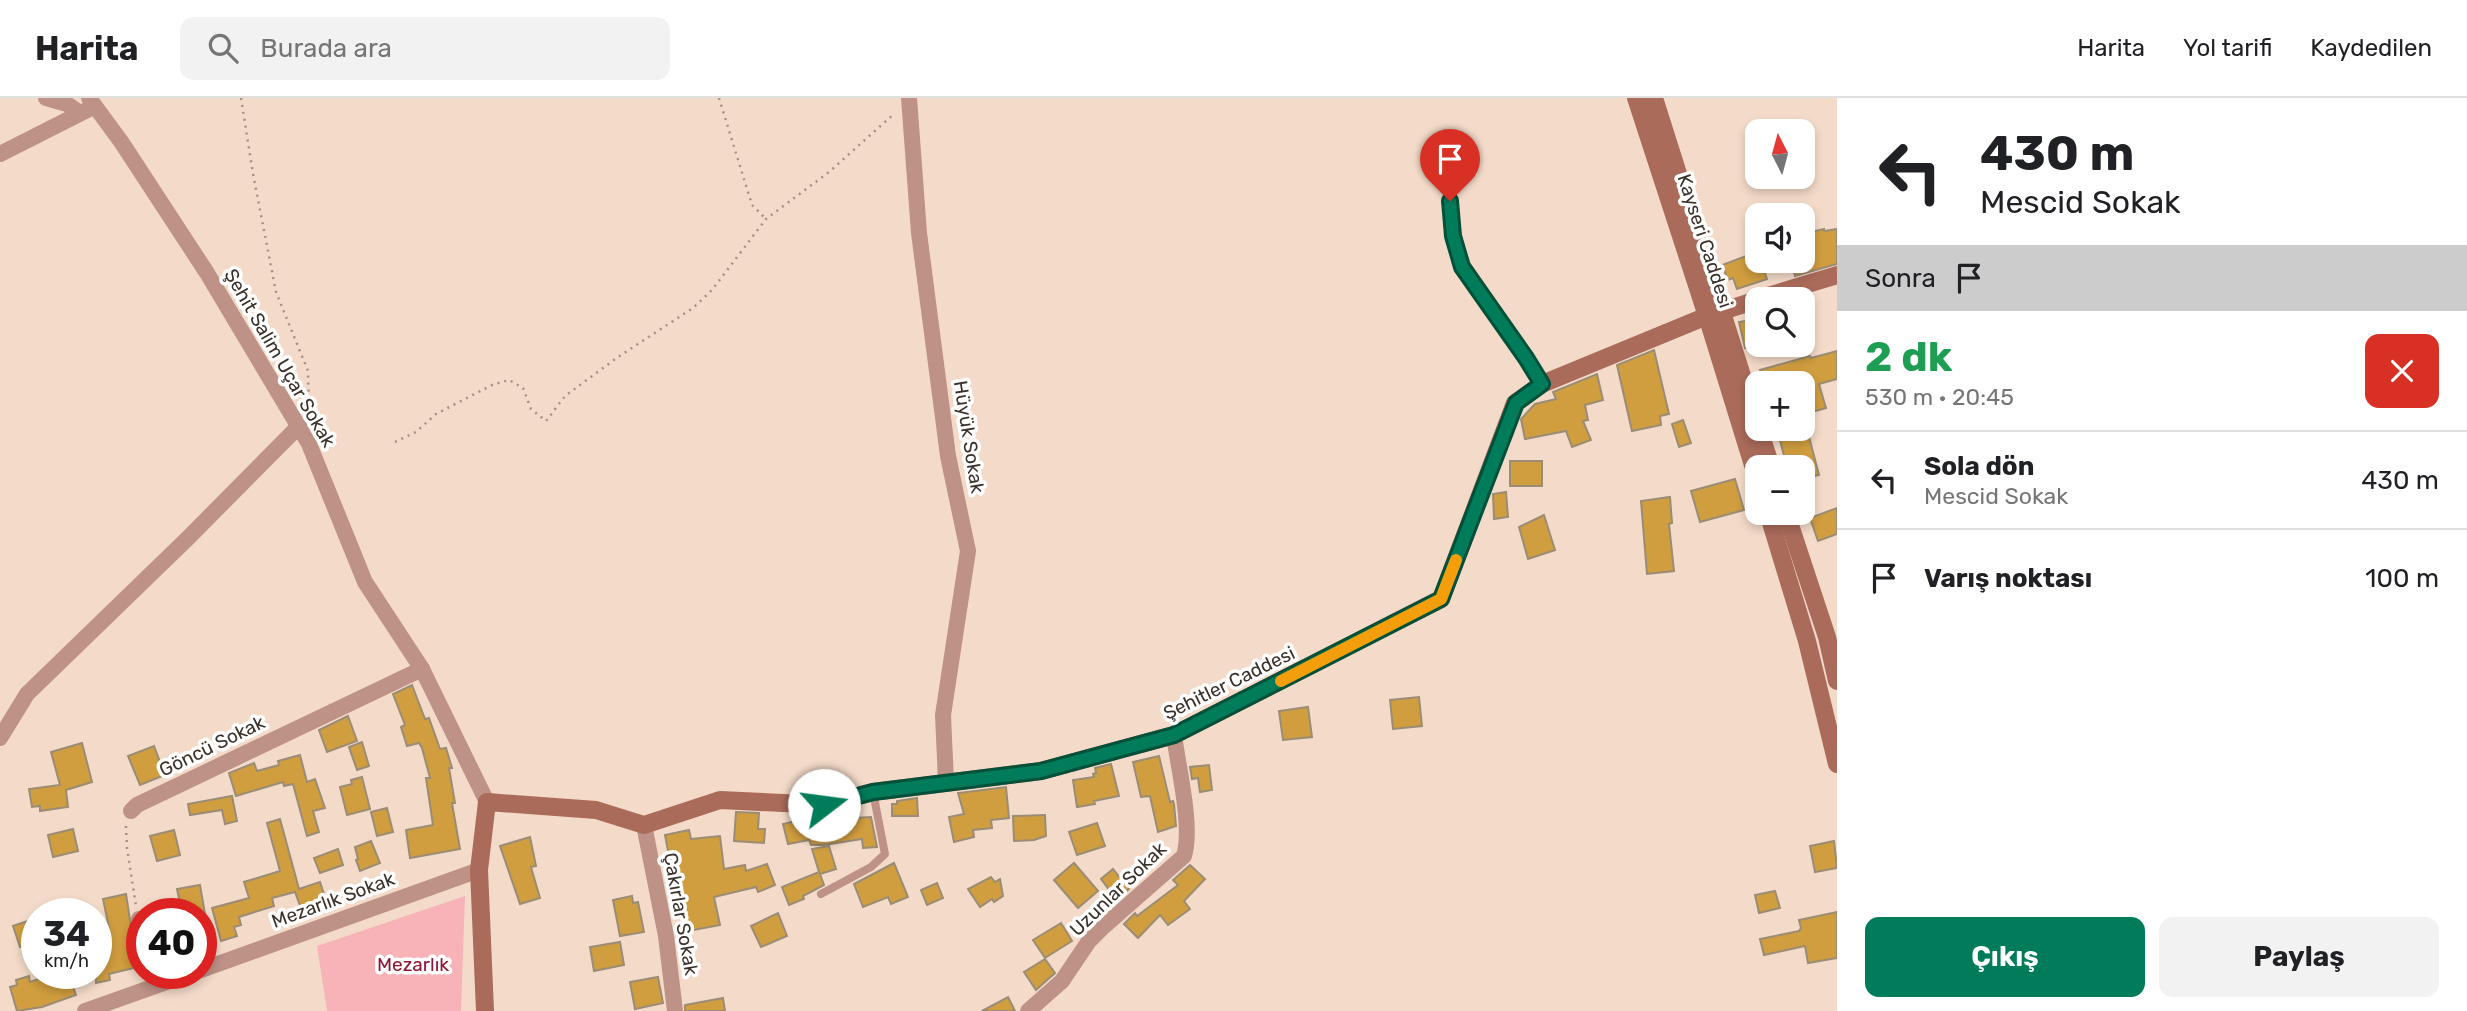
<!DOCTYPE html>
<html lang="tr">
<meta charset="utf-8">
<style>
:root{--surface:#fff;--page:#f2f2f2;--text:#202124;--muted:#757577;--line:#e0e0e0;--accent:#007c5a}
body{margin:0;font-family:Rubik,sans-serif;background:var(--page);color:var(--text);height:100vh;display:flex;flex-direction:column;font-size:26px;white-space:nowrap}
*{box-sizing:border-box;margin:0}
p{font-size:23px;color:var(--muted)}
.icon{flex:none;width:38px;height:38px;fill:none;stroke:currentColor;stroke-width:2;stroke-linecap:round;stroke-linejoin:round}
.map{position:relative;flex:1;overflow:hidden}
.sheet{display:flex;flex-direction:column;background:var(--surface);width:630px}
.sheet>*{flex:none}
.hud{background:#fff;color:var(--text);overflow:hidden}
.needle{width:46px;rotate:354deg}
.fabs{position:absolute;left:1745px;top:21px;display:grid;gap:14px}
.fabs a{display:grid;place-items:center;width:70px;height:70px;border-radius:14px;background:var(--surface);box-shadow:0 4px 10px #0003;font-size:35px}
.speed{position:absolute;left:21px;top:800px;display:flex;gap:14px;font-size:35px;font-weight:700;text-align:center}
.speed>*{display:grid;place-content:center;width:91px;height:91px;border-radius:50%;background:var(--surface);box-shadow:0 4px 10px #0003;line-height:1}
.speed small{font-size:18px;font-weight:400}
.speed .limit{border:10px solid #d22;background:#fff;color:#111}
.pin{position:absolute;display:grid;place-items:center;width:60px;height:60px;color:#fff;margin:-72px -30px;border-radius:50% 50% 50% 0;rotate:-45deg;box-shadow:0 0 7px #0007}
.pin .icon{rotate:45deg}
.me{position:absolute;width:77px;margin:-38px;rotate:75deg;stroke-linejoin:round;filter:drop-shadow(0 0 5px #0008)}
.turn{display:flex;align-items:center;gap:24px;height:147px;padding:0 28px;font-size:32px}
.turn .icon{width:91px;height:91px;stroke-width:2.5}
.turn b{display:block;font-size:49px;line-height:60px}
.then{display:flex;align-items:center;height:66px;padding:0 28px;background:#0003;gap:14px;font-size:26px}
.round{display:grid;place-items:center;flex:none;width:74px;height:74px;border-radius:14px;background:var(--page)}
.summary{display:flex;align-items:center;justify-content:space-between;height:119px;padding:0 28px}
h1{font-size:42px;font-weight:700;line-height:52px;color:#1e9e55}
.button{display:flex;gap:14px;margin-top:auto;padding:14px 28px}
.button a{flex:1;height:80px;border-radius:14px;background:var(--accent);color:#fff;font-size:28px;font-weight:700;line-height:80px;text-align:center}
.button a+a{background:var(--page);color:var(--text)}
ul{padding:0;list-style:none}
li{display:flex;align-items:center;gap:21px;height:98px;padding:0 28px;border-top:2px solid var(--line)}
li div{flex:1}
li b{display:block;font-size:26px}
li em{font-style:normal}
header{display:flex;align-items:center;gap:42px;box-sizing:border-box;height:98px;padding:0 35px;background:var(--surface);border-bottom:2px solid var(--line)}
header strong{font-size:33px}
nav{display:flex;gap:38px;margin-inline-start:auto;font-size:24px}
.search{width:490px;height:63px;background:var(--page);display:flex;align-items:center;gap:18px;box-sizing:border-box;padding:0 24px;border-radius:14px;color:var(--muted);font-size:26px}
main{display:flex;flex:1;min-height:0}
.map>svg:first-child{display:block}
.green{fill:#f8b3b8}
.building{fill:#d19e3f;stroke:#9a8c75;stroke-width:2}
.lines{fill:none;stroke-linecap:round;stroke-linejoin:round}
.path{stroke:#a39184;stroke-width:2.5;stroke-dasharray:2 5;stroke-linecap:butt}
.lane{stroke:#be9286;stroke-width:8}
.street{stroke:#be9286;stroke-width:16}
.secondary{stroke:#aa6b5a;stroke-width:18}
.route-casing{stroke:#00513a;stroke-width:18}
.route{stroke:#007c5a;stroke-width:12}
.slow{stroke:#f59e0b;stroke-width:12}
.labels{text-anchor:middle;dominant-baseline:central;stroke-width:7;stroke-linejoin:round;paint-order:stroke}
.street-label{font-size:19px;fill:#3a312a;stroke:#fff}
.park-label{font-size:19px;fill:#901533;stroke:#fff}
</style>
<header>
<strong>Harita</strong>
<div class="search"><svg class="icon" aria-label="search" viewBox="0 0 24 24"><circle cx="10" cy="10" r="6"/><path d="M15 15l6 6"/></svg>Burada ara</div>
<nav><a>Harita</a><a>Yol tarifi</a><a>Kaydedilen</a></nav>
</header>
<main>
<div class="map">
<svg width="1837" height="913" viewBox="0 0 1837 913">
<rect width="100%" height="100%" fill="#f4dbc9"/>
<!-- green -->
<path class="green" d="M465,798L461,913H327L317,848Z"/>
<!-- building -->
<g class="building">
<path d="M1824,131V133L1837,131V166L1795,178L1791,163H1802V136Z"/>
<path d="M1757,154V163H1761L1767,181L1737,191L1733,180L1728,182L1722,167Z"/>
<path d="M1757,221V248L1745,250L1739,224Z"/>
<path d="M1654,252L1669,316L1660,318L1661,327L1632,333L1617,267Z"/>
<path d="M1837,253V281L1819,286L1826,310L1802,317V285H1764L1760,272L1810,258L1811,260Z"/>
<path d="M1597,276L1603,302L1585,307L1588,322L1583,323L1591,342L1572,349L1566,333L1525,341L1521,321L1535,306L1556,301L1553,294Z"/>
<path d="M1683,322L1691,345L1679,349L1672,326Z"/>
<path d="M1777,331H1807L1819,377L1802,381V369H1787Z"/>
<rect x="1510" y="363" width="32" height="25"/>
<path d="M1735,381L1744,412L1700,424L1691,393Z"/>
<path d="M1506,394L1508,419L1494,421L1493,396Z"/>
<path d="M1670,399L1672,425L1669,426L1674,473L1647,476L1641,403Z"/>
<path d="M1837,410V436L1818,443L1810,420Z"/>
<path d="M1544,417L1555,452L1528,461L1519,429Z"/>
<path d="M412,587L425,621L429,620L440,651L446,650L452,670H449L455,705H452L460,751L410,760L406,732L433,727L426,680H430L422,650L419,645L407,648L401,629L405,627L393,596Z"/>
<path d="M1419,599L1422,628L1393,631L1390,602Z"/>
<path d="M1308,609L1312,639L1283,642L1279,613Z"/>
<path d="M348,618L357,643L327,654L319,632Z"/>
<path d="M362,644L369,668L357,672L349,649Z"/>
<path d="M82,645L92,684L66,692L68,709L40,713V708L32,709L29,691L60,687L51,654Z"/>
<path d="M154,648L165,677L140,687L128,658Z"/>
<path d="M300,657L307,684L315,681L325,710L313,713L319,734L307,738L293,686L284,688L283,684L236,698L229,675L254,665L257,673L279,667L278,663Z"/>
<path d="M1159,658L1170,704L1173,703L1174,706L1176,728L1158,734L1150,698L1141,699L1133,664Z"/>
<path d="M1111,666L1119,698L1094,703L1095,706L1077,709L1073,682L1094,679L1093,676L1096,675L1095,670Z"/>
<path d="M1209,667L1212,692L1200,694L1198,680L1192,681L1190,669Z"/>
<path d="M362,679L370,711L347,717L340,689L352,686L351,682Z"/>
<path d="M1006,689L1009,720L991,722L992,730L973,732L974,739L954,744L949,719L964,716L958,695Z"/>
<path d="M232,698L237,723L225,726L222,712L190,717L188,706Z"/>
<path d="M917,700L918,718H892V706H897V703Z"/>
<path d="M387,710L393,734L377,738L371,714Z"/>
<path d="M851,713L853,720L871,719L877,749L863,750L862,741L824,747H811L809,742L788,746L783,726L810,720L809,718H824Z"/>
<path d="M736,714L759,715L758,731H765L764,745L734,743Z"/>
<path d="M1045,717L1046,738L1034,742L1014,743L1013,718Z"/>
<path d="M280,721L299,791L320,784L328,808L303,816L295,794L272,800L274,808L239,819L241,827L234,829L237,838L221,843L212,810L249,800L244,784L280,773L267,725Z"/>
<path d="M1097,725L1105,748L1077,757L1069,734Z"/>
<path d="M73,731L78,753L53,759L48,737Z"/>
<path d="M174,732L180,757L157,763L150,738Z"/>
<path d="M689,732L691,741L720,738L724,771L745,767L746,773L767,766L775,787L758,794L756,789L714,799L720,827L688,833L683,811L676,812L671,785L674,784L665,737Z"/>
<path d="M530,739L536,768L531,769L540,800L520,806L500,748Z"/>
<path d="M371,743L380,765L360,773L356,762L358,761L355,749Z"/>
<path d="M1834,743L1837,770L1815,774L1810,748Z"/>
<path d="M829,748L836,771L820,776L824,787L803,798L804,801L789,807L782,789L819,774L812,751Z"/>
<path d="M338,751L343,767L320,775L314,760Z"/>
<path d="M894,765L908,799L891,806L888,799L863,809L854,786Z"/>
<path d="M1074,765L1098,793L1078,810L1054,782Z"/>
<path d="M1190,767L1205,781L1184,803L1190,811L1168,827L1160,817L1138,840L1124,826L1135,815L1137,818L1178,787L1173,782Z"/>
<path d="M1113,771L1129,791L1116,801L1101,781Z"/>
<path d="M991,779L995,784L1000,781L1003,798L994,804L992,801L980,809L968,791Z"/>
<path d="M937,785L943,800L927,807L921,792Z"/>
<path d="M200,787L205,816H155V810L180,805L177,791Z"/>
<path d="M1775,793L1780,810L1759,815L1755,797Z"/>
<path d="M126,796L132,835L139,842L142,851V868L109,876L110,882L96,885V834L109,830L103,801Z"/>
<path d="M632,798L633,805L638,804L644,834L620,838L613,802Z"/>
<path d="M1837,814V860L1808,865L1805,848L1764,857L1760,841L1799,833L1801,830L1799,822Z"/>
<path d="M778,815L787,838L761,849L751,828Z"/>
<path d="M37,820V844L20,849L13,828Z"/>
<path d="M1061,825L1072,843L1045,860L1033,842Z"/>
<path d="M620,844L624,867L594,873L590,849Z"/>
<path d="M1045,861L1055,875L1036,892L1024,874Z"/>
<path d="M56,875H68L76,897L42,909L17,913L10,889L17,887L16,882L29,878L30,884Z"/>
<path d="M658,879L663,905L635,911L630,884Z"/>
<path d="M1008,899L1015,913H982Z"/>
<path d="M723,900L725,913H685V907Z"/>
</g>
<g class="lines">
<!-- path -->
<g class="path">
<path d="M241,0L253,76L276,194L308,273L309,316"/>
<path d="M719,0L752,107L766,121"/>
<path d="M395,344L416,334L436,316L492,287L509,282L523,290L531,311L546,323L565,298L618,259L693,210L712,192L766,121L829,74L895,15"/>
<path d="M126,728L127,750L136,808"/>
</g>
<!-- lane -->
<path class="lane" d="M821,796L871,769L885,756L873,694"/>
<!-- street -->
<g class="street">
<path d="M46,0L67,6L80,15"/>
<path d="M89,0L122,45L207,175L309,346L365,484L422,571L487,704"/>
<path d="M909,0L919,135L948,358L968,453L943,617L946,684"/>
<path d="M0,56L93,9"/>
<path d="M1450,103L1453,138L1463,168L1526,260L1542,286"/>
<path d="M0,640L27,596L187,441L299,328"/>
<path d="M131,713L137,707L422,571"/>
<path d="M644,727L666,838L675,913"/>
<path d="M139,821L142,832"/>
<path d="M201,872L479,772"/>
<path d="M85,913L192,875"/>
<path d="M1028,913L1062,883L1089,843L1102,830L1184,758C1193,729 1178,669 1174,637"/>
</g>
<!-- secondary -->
<g class="secondary">
<path d="M1636,0L1707,218L1757,380"/>
<path d="M1654,0L1757,325"/>
<path d="M1758,201L1837,177"/>
<path d="M1759,331L1771,369"/>
<path d="M1768,415L1807,543L1837,666"/>
<path d="M1786,415L1827,539L1837,583"/>
<path d="M485,913L479,772L487,704L596,712L644,727L720,702L824,707L873,694L1041,673L1174,637L1441,501L1515,305L1542,286L1707,218L1757,202"/>
</g>
</g>
<g class="lines">
<defs>
<path id="route" d="M824,707L873,694L1041,673L1174,637L1441,501L1516,305L1542,286L1526,260L1462,169L1453,138L1450,103"/>
</defs>
<!-- route casing -->
<use href="#route" class="route-casing"/>
<!-- route -->
<use href="#route" class="route"/>
<!-- slow -->
<path class="slow" d="M1281,583L1441,501L1456,462"/>
</g>
<g class="labels">
<!-- street labels -->
<g class="street-label">
<text transform="translate(1705 143) rotate(72)">Kayseri Caddesi</text>
<text transform="translate(280 260) rotate(60)">Şehit Salim Uçar Sokak</text>
<text transform="translate(969 339) rotate(81)">Hüyük Sokak</text>
<text transform="translate(1229 585) rotate(-26)">Şehitler Caddesi</text>
<text transform="translate(212 648) rotate(-26)">Göncü Sokak</text>
<text transform="translate(1118 791) rotate(-44)">Uzunlar Sokak</text>
<text transform="translate(333 802) rotate(-20)">Mezarlık Sokak</text>
<text transform="translate(681 816) rotate(80)">Çakırlar Sokak</text>
</g>
<!-- park labels -->
<g class="park-label">
<text x="413" y="866">Mezarlık</text>
</g>
</g>
</svg>
<div class="fabs">
<a><svg class="needle" viewBox="-14 -14 28 28"><path d="M0-13l5 13h-10z" fill="#e53935"/><path d="M0 13l5-13h-10z" fill="#757577"/></svg></a>
<a><svg class="icon" aria-label="sound" viewBox="0 0 24 24"><path d="M4 9h4l5-4v14l-5-4H4zM17 9q2 3 0 6"/></svg></a>
<a><svg class="icon" aria-label="search" viewBox="0 0 24 24"><circle cx="10" cy="10" r="6"/><path d="M15 15l6 6"/></svg></a>
<a>+</a>
<a>−</a>
</div>
<div class="speed"><div>34<small>km/h</small></div><div class="limit">40</div></div>
<div class="pin" style="left:1450px;top:103px;background:#d93025"><svg class="icon" aria-label="arrive" viewBox="0 0 24 24"><path d="M6 21V4h12l-3 4 3 4H6"/></svg></div>
<svg class="me" style="left:824px;top:707px" viewBox="-20 -20 40 40"><circle r="19" fill="#fff"/><path d="M0-13L10 11 0 6-10 11z" fill="#007c5a"/></svg>
</div>
<section class="sheet">
<div class="hud">
<div class="turn"><svg class="icon" aria-label="left" viewBox="0 0 24 24"><path d="M17 20v-9H6M10 6l-5 5 5 5"/></svg><div><b>430 m</b>Mescid Sokak</div></div>
<div class="then">Sonra<svg class="icon" aria-label="arrive" viewBox="0 0 24 24"><path d="M6 21V4h12l-3 4 3 4H6"/></svg></div>
</div>
<div class="summary"><div><h1>2 dk</h1><p>530 m · 20:45</p></div><a class="round" style="background:#d93025;color:#fff"><svg class="icon" aria-label="close" viewBox="0 0 24 24"><path d="M6 6l12 12M18 6L6 18"/></svg></a></div>
<ul>
<li><svg class="icon" aria-label="left" viewBox="0 0 24 24"><path d="M17 20v-9H6M10 6l-5 5 5 5"/></svg><div><b>Sola dön</b><p>Mescid Sokak</p></div><em>430 m</em></li>
<li><svg class="icon" aria-label="arrive" viewBox="0 0 24 24"><path d="M6 21V4h12l-3 4 3 4H6"/></svg><div><b>Varış noktası</b></div><em>100 m</em></li>
</ul>
<div class="button"><a>Çıkış</a><a>Paylaş</a></div>
</section>
</main>
